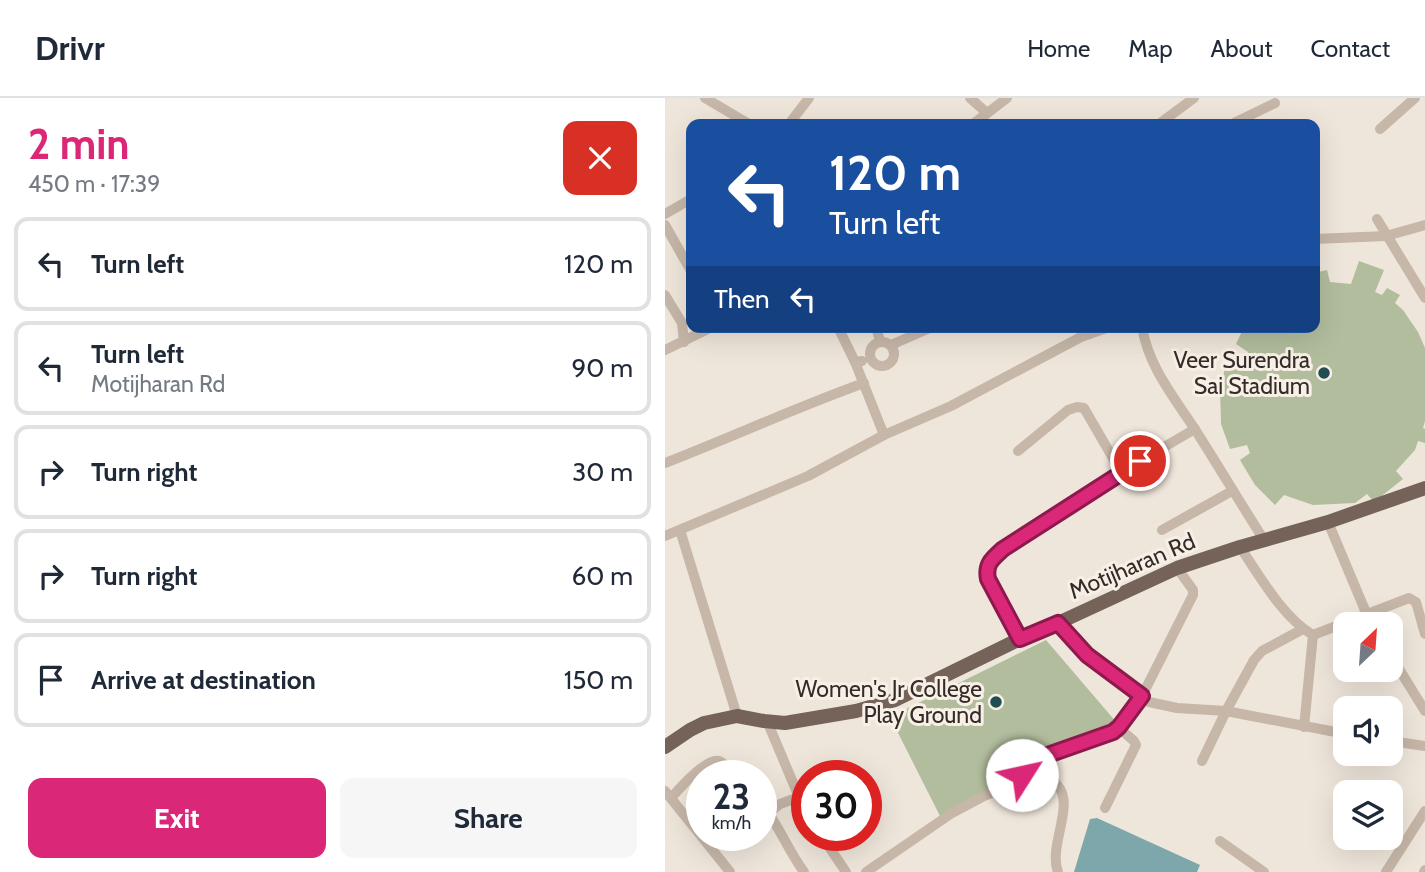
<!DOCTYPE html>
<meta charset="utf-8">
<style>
:root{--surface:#fff;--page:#f6f6f7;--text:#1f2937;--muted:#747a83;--line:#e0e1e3;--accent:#db2777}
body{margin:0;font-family:Cabin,sans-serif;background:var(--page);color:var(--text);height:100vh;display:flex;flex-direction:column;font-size:26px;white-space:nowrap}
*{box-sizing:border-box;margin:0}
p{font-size:23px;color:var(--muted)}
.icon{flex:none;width:38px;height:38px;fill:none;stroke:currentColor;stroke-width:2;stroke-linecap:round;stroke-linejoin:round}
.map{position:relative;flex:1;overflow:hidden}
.details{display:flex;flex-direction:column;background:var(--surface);width:665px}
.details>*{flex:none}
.hud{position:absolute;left:21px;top:21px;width:634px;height:214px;border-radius:14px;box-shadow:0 7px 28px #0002;background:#1a4fa0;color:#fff;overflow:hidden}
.needle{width:46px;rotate:25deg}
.fabs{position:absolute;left:668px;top:514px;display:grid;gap:14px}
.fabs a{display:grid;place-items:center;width:70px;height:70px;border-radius:14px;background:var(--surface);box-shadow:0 7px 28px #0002;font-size:35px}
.speed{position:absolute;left:21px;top:662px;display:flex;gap:14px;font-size:35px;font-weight:700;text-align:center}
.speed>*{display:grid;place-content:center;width:91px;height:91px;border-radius:50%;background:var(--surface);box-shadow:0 7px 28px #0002;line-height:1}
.speed small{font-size:18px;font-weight:400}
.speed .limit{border:10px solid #d22;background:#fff;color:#111}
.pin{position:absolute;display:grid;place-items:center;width:60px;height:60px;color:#fff;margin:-30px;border:4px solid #fff;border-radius:50%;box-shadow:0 2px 7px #0007}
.me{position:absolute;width:77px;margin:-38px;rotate:55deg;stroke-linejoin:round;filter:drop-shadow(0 0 5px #0008)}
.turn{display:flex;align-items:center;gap:24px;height:147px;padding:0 28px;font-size:32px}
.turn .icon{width:91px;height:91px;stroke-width:2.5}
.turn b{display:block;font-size:49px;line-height:60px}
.then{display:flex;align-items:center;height:66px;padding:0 28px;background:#0003;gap:14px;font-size:26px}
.round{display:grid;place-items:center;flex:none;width:74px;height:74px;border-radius:14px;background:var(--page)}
.summary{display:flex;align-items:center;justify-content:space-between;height:119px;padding:0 28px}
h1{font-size:42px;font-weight:700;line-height:52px;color:var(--accent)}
.action{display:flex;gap:14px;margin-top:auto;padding:14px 28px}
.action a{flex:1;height:80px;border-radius:14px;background:var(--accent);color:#fff;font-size:28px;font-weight:700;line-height:80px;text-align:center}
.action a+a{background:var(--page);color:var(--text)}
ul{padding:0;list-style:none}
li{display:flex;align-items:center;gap:21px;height:94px;margin:0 14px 10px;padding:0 14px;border:4px solid var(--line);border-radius:14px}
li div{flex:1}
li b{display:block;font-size:26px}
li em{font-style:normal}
header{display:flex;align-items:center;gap:42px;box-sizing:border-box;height:98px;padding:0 35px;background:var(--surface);border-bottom:2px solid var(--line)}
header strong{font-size:33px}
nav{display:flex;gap:38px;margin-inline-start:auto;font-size:24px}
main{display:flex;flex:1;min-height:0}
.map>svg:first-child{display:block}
.green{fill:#b2bd9d}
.water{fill:#7da7aa}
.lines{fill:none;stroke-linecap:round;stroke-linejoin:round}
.minor{stroke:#c6b7a8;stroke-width:10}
.major{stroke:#75635a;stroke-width:14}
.route-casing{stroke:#8e194d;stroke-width:18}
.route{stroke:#db2777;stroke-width:12}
.poi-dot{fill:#214e52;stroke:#f8f0e7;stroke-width:2.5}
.labels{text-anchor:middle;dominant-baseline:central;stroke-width:6;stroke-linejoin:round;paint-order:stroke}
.poi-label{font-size:23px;fill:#342c28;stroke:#f8f0e7;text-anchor:end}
.street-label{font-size:23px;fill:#342c28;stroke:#f8f0e7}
</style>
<header>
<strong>Drivr</strong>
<nav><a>Home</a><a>Map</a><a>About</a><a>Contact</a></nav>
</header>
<main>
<section class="details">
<div class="summary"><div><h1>2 min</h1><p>450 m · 17:39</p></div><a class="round" style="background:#d93025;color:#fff"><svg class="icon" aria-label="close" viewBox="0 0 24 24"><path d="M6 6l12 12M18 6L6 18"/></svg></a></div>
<ul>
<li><svg class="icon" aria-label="left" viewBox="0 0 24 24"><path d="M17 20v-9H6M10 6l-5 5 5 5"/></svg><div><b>Turn left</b></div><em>120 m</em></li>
<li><svg class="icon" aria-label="left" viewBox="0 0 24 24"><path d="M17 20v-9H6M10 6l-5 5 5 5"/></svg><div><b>Turn left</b><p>Motijharan Rd</p></div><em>90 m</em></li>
<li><svg class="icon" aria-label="right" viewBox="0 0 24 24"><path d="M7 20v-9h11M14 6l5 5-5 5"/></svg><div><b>Turn right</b></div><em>30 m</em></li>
<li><svg class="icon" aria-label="right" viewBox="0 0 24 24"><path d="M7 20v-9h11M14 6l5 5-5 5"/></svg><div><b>Turn right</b></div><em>60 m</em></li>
<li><svg class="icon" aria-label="arrive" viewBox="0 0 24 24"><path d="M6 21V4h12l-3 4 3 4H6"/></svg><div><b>Arrive at destination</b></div><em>150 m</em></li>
</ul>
<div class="action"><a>Exit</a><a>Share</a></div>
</section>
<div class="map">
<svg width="760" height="774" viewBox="0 0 760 774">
<rect width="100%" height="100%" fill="#efe6db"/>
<!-- green -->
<g class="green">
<path d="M694,163L719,172L710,194L717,197L722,190L735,197L730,205L738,212L753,234L760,250V323L758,330L760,331V345L753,343L750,352L731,373L738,381L709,404L702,396L690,405L648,407L619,397L610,407L590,387L575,362L585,355L582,347L565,351L556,326L555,288L564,257L581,262L583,254L571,246L579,229H649V175L662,172L665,184L686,186Z"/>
<path d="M381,542L452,625L376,654L340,682L275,718L225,619Z"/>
</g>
<!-- water -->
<path class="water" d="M432,720L535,767L532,774H409L425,721Z"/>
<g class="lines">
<!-- minor -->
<g class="minor">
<path d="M40,0L84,26"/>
<path d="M305,0L322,15"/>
<path d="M124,26L144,0"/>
<path d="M308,26L342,0"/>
<path d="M494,26L529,0"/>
<path d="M567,26L610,5"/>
<path d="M715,31L750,0"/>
<path d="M0,116L26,101"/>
<path d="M712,121L760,200"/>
<path d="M0,127L26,173"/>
<path d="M649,141L721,138L760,127"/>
<path d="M0,197L17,225L19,244"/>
<path d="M173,229L190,264L197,263"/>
<path d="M211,229L215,243"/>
<path d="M477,229C484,270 509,299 531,333C554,369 576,406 599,442"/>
<circle cx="217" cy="256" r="12"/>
<path d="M226,247L267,229"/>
<path d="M0,252L47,229"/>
<path d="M190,264L219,337"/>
<path d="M353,353L403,312L412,309L419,310L456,374"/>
<path d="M0,365C67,339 132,309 199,285"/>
<path d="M663,424L702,517L708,527"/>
<path d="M15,432L72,618"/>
<path d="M497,432L567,393"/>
<path d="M0,438L143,378L219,337L286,308L416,239L444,229"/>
<path d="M575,449C594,477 618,520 648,537L639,629"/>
<path d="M393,525L422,557L484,604L512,610L561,613L681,636"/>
<path d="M648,537L744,500L751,504L760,536"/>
<path d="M355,541L323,481C320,466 328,461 338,451L456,374L530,331"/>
<path d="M726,558L760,613"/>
<path d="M102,623L134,699L142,713"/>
<path d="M726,643L760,648"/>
<path d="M537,663L561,613L589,562L597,553L638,531"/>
<path d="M368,667C376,673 387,680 393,688C410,707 383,749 393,774"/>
<path d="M0,693L65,774"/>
<path d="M6,700C14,691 42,659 54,663C60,665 66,673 71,677"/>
<path d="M96,704C113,726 123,752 139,774"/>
<path d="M440,710L471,647L469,643L454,630"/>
<path d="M104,715L115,706L134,699"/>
<path d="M156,737L181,774"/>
<path d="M555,743L599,774"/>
<path d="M201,774L287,715L317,699L345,687L377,659L448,634L454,630L477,598L528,497V492L512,470"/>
<path d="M721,774L760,713"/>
<path d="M759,774L760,772"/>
</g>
<!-- major -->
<path class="major" d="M0,649L25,632L39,625L72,618L99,623L120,625L191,613L230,602L365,536L393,525L512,470L575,449L663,424L760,390"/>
</g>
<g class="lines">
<defs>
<path id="route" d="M357,677L377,659L448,634L454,629L477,598L422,557L393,525L355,541L323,481C320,466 327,461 338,451L475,363"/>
</defs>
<!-- route casing -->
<use href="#route" class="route-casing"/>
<!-- route -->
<use href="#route" class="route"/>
</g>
<!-- markers -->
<g class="poi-dot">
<circle cx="659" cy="275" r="7"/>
<circle cx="331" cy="604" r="7"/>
</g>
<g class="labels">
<!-- poi labels -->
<g class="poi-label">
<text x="645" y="262">Veer Surendra<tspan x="645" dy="26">Sai Stadium</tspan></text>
<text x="317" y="591">Women's Jr College<tspan x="317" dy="26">Play Ground</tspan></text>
</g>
<!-- street labels -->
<g class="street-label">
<text transform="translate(467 468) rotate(-23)">Motijharan Rd</text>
</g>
</g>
</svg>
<div class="fabs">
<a><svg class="needle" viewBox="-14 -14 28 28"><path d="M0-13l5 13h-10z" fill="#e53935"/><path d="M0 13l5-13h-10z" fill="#747a83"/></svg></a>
<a><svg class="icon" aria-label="sound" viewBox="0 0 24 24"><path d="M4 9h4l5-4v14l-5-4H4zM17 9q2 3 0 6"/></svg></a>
<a><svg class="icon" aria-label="layers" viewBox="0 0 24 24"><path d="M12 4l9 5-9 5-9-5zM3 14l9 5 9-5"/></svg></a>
</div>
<div class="speed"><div>23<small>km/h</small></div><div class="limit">30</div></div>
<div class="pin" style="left:475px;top:363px;background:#d93025"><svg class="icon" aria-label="arrive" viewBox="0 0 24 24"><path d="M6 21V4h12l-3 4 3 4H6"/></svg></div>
<svg class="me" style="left:357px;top:677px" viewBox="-20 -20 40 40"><circle r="19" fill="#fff"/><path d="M0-13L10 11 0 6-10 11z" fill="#db2777"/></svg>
<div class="hud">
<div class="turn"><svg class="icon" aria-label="left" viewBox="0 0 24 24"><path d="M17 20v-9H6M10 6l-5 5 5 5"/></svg><div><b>120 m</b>Turn left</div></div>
<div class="then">Then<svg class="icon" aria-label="left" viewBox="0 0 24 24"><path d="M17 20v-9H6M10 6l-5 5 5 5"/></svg></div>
</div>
</div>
</main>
